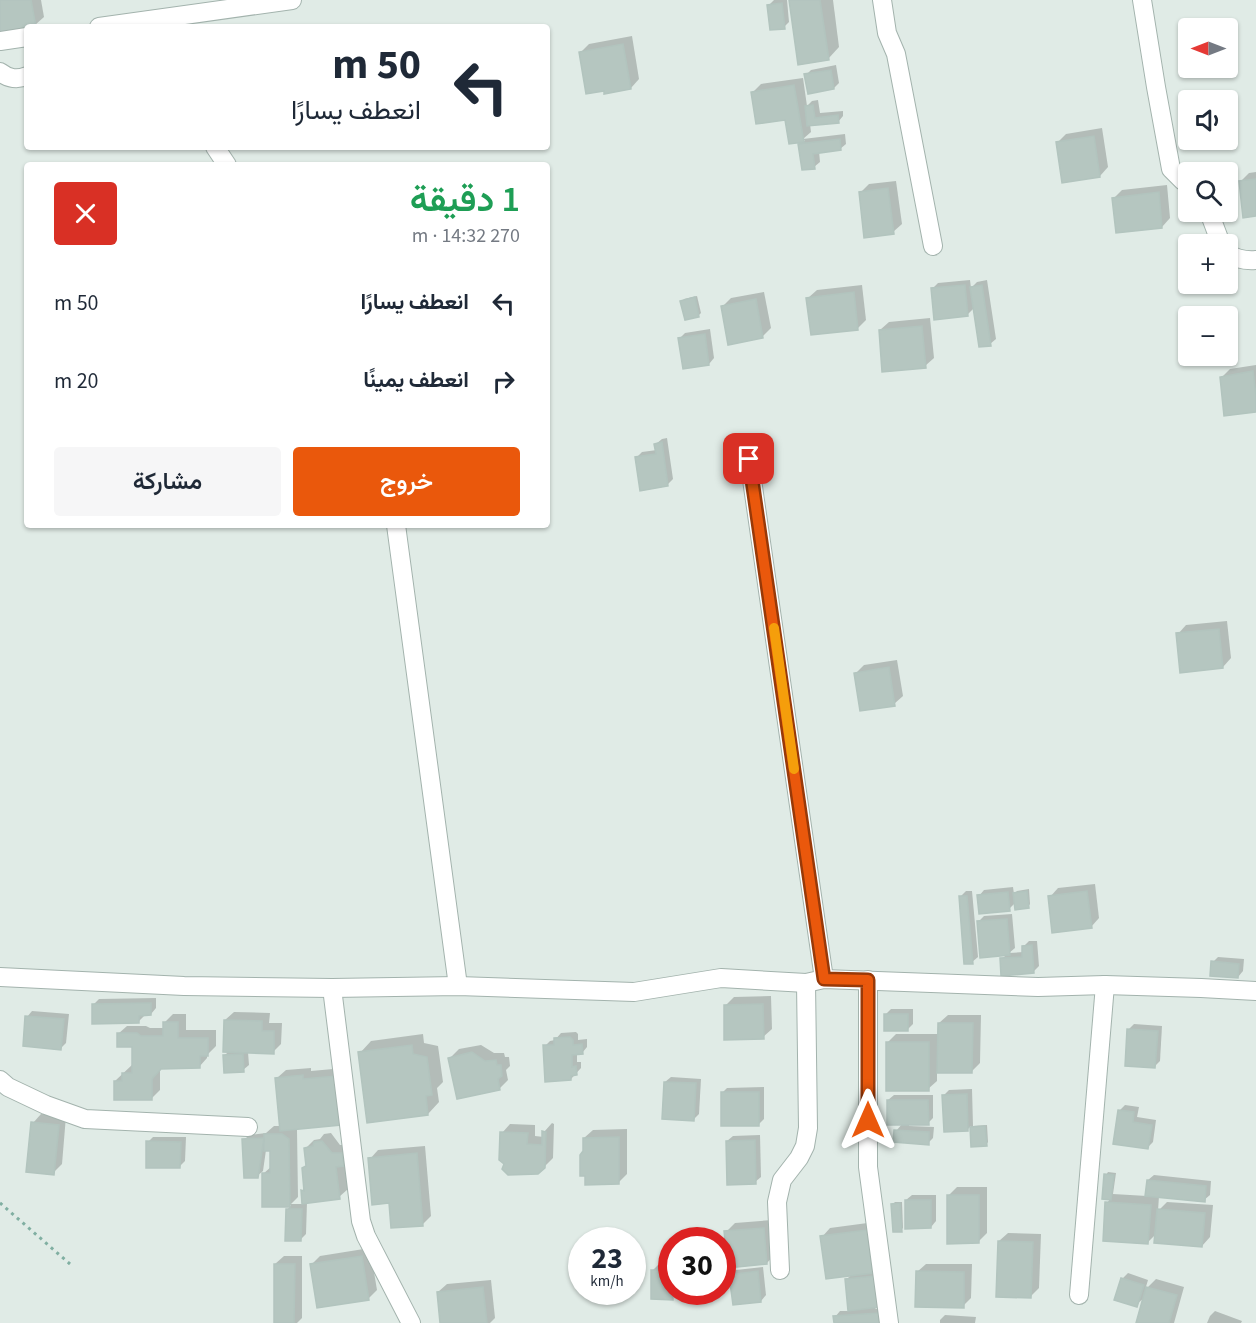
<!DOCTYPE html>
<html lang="ar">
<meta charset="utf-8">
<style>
:root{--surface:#fff;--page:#f6f6f7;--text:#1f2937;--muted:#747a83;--accent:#ea580c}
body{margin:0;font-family:"Source Sans 3",Vazirmatn,sans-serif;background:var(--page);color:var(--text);direction:rtl;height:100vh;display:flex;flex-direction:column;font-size:22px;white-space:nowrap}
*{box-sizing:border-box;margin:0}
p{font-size:20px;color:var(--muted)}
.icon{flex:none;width:33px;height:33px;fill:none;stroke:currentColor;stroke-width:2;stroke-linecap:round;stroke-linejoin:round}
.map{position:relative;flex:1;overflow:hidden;direction:ltr}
.sheet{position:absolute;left:24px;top:162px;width:526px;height:366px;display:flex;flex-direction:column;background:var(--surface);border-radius:6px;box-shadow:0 2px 4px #0004;direction:rtl}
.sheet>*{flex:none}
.top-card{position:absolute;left:24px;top:24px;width:526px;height:126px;border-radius:6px;box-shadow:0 2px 4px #0004;direction:rtl;background:#fff;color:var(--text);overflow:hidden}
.needle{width:39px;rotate:270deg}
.fabs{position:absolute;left:1178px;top:18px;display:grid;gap:12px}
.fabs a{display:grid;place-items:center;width:60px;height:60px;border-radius:6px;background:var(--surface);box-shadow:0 2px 4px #0004;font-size:30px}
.speed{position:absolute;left:568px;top:1227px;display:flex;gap:12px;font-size:30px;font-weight:700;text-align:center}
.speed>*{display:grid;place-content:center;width:78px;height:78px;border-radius:50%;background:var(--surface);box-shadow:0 2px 4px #0004;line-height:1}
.speed small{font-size:15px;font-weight:400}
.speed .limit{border:9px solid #d22;background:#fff;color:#111}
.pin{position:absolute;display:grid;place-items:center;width:51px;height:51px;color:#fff;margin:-26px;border-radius:12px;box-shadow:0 3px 9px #0006}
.me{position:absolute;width:66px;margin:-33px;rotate:0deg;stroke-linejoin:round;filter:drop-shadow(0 0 4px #0008)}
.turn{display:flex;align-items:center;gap:21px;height:126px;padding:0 30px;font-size:27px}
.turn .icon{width:78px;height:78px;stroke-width:2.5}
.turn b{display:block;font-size:42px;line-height:51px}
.round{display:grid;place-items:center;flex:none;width:63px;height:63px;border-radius:6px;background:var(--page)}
.summary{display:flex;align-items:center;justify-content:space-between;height:102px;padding:0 30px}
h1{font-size:36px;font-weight:600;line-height:45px;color:#1e9e55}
.primary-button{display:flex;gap:12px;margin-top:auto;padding:12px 30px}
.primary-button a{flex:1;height:69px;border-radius:6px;background:var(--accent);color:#fff;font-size:24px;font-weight:600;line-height:69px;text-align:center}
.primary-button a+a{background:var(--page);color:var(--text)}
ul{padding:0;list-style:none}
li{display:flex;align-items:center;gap:18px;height:78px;padding:0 30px}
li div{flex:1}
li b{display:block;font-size:22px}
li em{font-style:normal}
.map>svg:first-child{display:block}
.shadow{fill:#0003}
.building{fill:#b5c6c0;stroke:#b2c4be;stroke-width:1.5}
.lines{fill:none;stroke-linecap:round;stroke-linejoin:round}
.minor-casing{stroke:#a3b3ad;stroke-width:20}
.path{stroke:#80afa2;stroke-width:3;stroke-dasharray:3 4.5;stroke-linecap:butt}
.minor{stroke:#fff;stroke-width:18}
.route-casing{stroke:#983908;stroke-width:15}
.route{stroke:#ea580c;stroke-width:10}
.slow{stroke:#f59e0b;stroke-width:10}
</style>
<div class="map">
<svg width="1256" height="1323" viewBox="0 0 1256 1323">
<rect width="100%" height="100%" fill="#e0ebe6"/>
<!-- shadow -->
<g class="shadow">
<path d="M0,0H41L44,17L35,25L0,31Z"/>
<path d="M774,0H787L789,22L784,27L769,5Z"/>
<path d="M790,0H833L839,47L828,59Z"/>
<path d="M632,36L639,79L631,88L581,52L589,44Z"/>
<path d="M836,65L839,83L834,88L806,75L811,70Z"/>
<path d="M803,78L807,106L812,101L818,100L820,113L843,111V116L838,122L810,124L811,132L803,139L845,134L846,144L840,149L819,151L820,162L814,167L800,145L805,140L790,142L786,118L752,93L761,84Z"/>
<path d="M1102,128L1108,167L1100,176L1058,142L1066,134Z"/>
<path d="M1256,172V215L1240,182L1249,173Z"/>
<path d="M896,181L902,224L893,232L860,193L869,184Z"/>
<path d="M1167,185L1170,218L1162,227L1114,198L1122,190Z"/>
<path d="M970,280L971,288L977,282L987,280L996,339L990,344L974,308L967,315L932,289L938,283Z"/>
<path d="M862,285L866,320L857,329L808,298L817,290Z"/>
<path d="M764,292L771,328L763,336L730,343L722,307L731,298Z"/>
<path d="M697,296L701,313L698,316L682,302L684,299Z"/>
<path d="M930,318L934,358L925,366L880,330L889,322Z"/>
<path d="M710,329L714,358L709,364L680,338L685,333Z"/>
<path d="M1256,365V411L1221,378L1230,369Z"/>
<path d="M667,438L673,479L667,485L636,458L642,452L657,450L656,444L662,439Z"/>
<path d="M1227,621L1231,658L1223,667L1178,634L1186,625Z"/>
<path d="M897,660L903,696L894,704L855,674L864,665Z"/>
<path d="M1095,884L1099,918L1091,927L1050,897L1058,888Z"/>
<path d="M1013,887L1014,894L1017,891L1029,889L1030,904L1028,907L1015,903L1009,909L979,896L984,890Z"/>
<path d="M966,891H972L978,957L972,962L960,897Z"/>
<path d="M1012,914L1015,948L1009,953L1024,952L1023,947L1029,941H1037L1039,966L1033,972L1002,959L1007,954L978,922L984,916Z"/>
<path d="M1218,957L1244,959L1243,971L1238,977L1213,962Z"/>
<path d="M771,996L772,1029L763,1037L725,1006L734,997Z"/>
<path d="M156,998V1008L151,1014H144V1016L139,1021L93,1005L99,999Z"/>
<path d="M891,1009H913V1024L907,1030L885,1015Z"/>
<path d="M32,1011L69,1014L66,1043L61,1048L27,1017Z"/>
<path d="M234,1012L270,1013L269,1023H282L281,1044L273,1052H248L249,1065L243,1070L224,1056L229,1051L225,1020Z"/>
<path d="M173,1014H186V1030H216V1046L207,1055V1058L199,1067H162L160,1069V1090L152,1098L115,1081L133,1064V1046L118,1034L127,1026H146L150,1028H164V1023Z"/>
<path d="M948,1015H981L980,1063L971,1072L937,1071V1081L928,1089L888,1042L896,1034H939V1023Z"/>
<path d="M1134,1024L1162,1026L1160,1061L1154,1067L1129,1029Z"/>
<path d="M576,1032L578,1034V1040L587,1039V1047L582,1053H577V1062H581V1068L571,1079L545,1046L550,1041L555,1040L561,1033Z"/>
<path d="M423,1034L424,1043L438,1046L443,1082L437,1088L439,1102L428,1114L360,1053L371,1041Z"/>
<path d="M481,1045L494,1053H504L505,1057H509L510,1066L506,1070L508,1080L499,1089L450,1058L459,1049Z"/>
<path d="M311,1068V1071L344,1068L294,1128L297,1130L298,1197L291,1204H304L302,1191L305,1187L308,1165L306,1148L314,1140L320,1139L324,1134L331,1133L340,1145H350L345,1163L348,1189L339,1197L307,1202L306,1234L300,1240L287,1210L291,1205L264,1206L263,1174L272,1166L271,1150H266L263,1171L257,1176L244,1140L249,1135L266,1133L274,1126H281L277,1078L286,1070Z"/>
<path d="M671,1077L701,1079L699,1114L694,1119L665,1082Z"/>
<path d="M764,1087V1119L759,1124L722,1093L727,1088Z"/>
<path d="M972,1089L973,1126L987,1125L988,1142L986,1145L972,1146L971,1126L967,1130L944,1095L949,1090Z"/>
<path d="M894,1095H933V1118L928,1123H909V1126L934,1127L933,1138L928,1143L896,1131L903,1123L888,1100Z"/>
<path d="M1125,1105L1139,1107L1137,1117L1156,1120L1153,1142L1148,1147L1119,1111Z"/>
<path d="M41,1114L66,1116L62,1164L53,1173L33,1123Z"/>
<path d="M552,1123L554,1124L553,1158L538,1173L505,1164L502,1133L510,1124L535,1125V1136L544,1137V1132Z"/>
<path d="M627,1129V1174L618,1183L584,1151V1138L593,1130Z"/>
<path d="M760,1135L761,1177L755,1182L727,1141L733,1136Z"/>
<path d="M153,1137H186L185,1161L180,1166L148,1142Z"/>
<path d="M425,1146L431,1216L423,1224L390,1202L370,1159L378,1150Z"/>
<path d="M1108,1172L1116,1173L1113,1194L1147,1196L1148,1180L1154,1175L1211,1181L1210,1195L1204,1200L1159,1196L1158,1211L1167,1202L1213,1205L1210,1237L1202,1246L1157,1233L1148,1242L1107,1203L1111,1198L1106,1175Z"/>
<path d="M957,1187H987V1233L978,1242L949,1195Z"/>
<path d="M912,1195H936V1221L931,1227L906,1200Z"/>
<path d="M895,1202H902L903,1228L901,1230L893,1204Z"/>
<path d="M772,1220L775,1254L767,1263L726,1232L735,1223Z"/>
<path d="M875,1222L881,1263L872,1272L881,1271L884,1300L875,1309L884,1308L885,1323H835V1317L840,1311H849L846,1280L852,1274L822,1237L830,1228Z"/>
<path d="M1008,1233L1041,1234L1039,1288L1031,1296L999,1241Z"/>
<path d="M370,1248L377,1290L368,1299L312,1264L320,1256Z"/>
<path d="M284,1256H302V1318L297,1323H275V1264Z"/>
<path d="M926,1264H972L971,1298L963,1306L917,1272Z"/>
<path d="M658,1265H672V1292H678L672,1298L653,1270Z"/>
<path d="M763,1267L766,1295L761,1301L731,1275L736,1270Z"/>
<path d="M1128,1273L1148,1280L1145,1290L1156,1279L1184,1287L1174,1323H1138L1145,1297L1136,1305L1122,1279Z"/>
<path d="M491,1280L495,1318L490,1323H441L438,1292L447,1284Z"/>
<path d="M1215,1311L1242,1321L1241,1323H1207L1210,1316Z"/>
<path d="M945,1315L976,1317L975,1323H940V1320Z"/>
</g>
<!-- building -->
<g class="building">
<path d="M0,0H31L36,27H27V28L0,33Z"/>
<path d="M789,0H820L829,60L798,65Z"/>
<path d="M782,3L785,29L770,30L767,5Z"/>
<path d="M623,44L631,89L604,94V91L586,94L579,52Z"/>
<path d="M831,70L834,89L808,94L804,74Z"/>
<path d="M794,85L804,142L789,144L785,120L756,124L751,92Z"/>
<path d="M813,105L815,118L838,115L839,123L807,126L805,106Z"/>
<path d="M1094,136L1100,177L1062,183L1056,142Z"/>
<path d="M840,139L841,150L813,154L815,169L802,170L798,144Z"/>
<path d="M1256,179V216L1243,218L1239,181Z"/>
<path d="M888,188L894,234L864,238L859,192Z"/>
<path d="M1159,192L1162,228L1116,233L1112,198Z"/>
<path d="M965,285L968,316L934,320L931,288Z"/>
<path d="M982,285L991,346L979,347L970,287Z"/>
<path d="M854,292L858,330L811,335L806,298Z"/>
<path d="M695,297L699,317L685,320L680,301Z"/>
<path d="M756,299L763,338L728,345L721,306Z"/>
<path d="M922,326L926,368L882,372L879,330Z"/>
<path d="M705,334L709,365L683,369L678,338Z"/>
<path d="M1253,371L1256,395V412L1224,416L1220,377Z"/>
<path d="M662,442L668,486L640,491L635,457L656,454L654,444Z"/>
<path d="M1219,629L1223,668L1180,673L1176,633Z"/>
<path d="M889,667L895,706L860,711L854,673Z"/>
<path d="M1027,891L1029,908L1015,910L1013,893Z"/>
<path d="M1087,891L1092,928L1052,933L1048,896Z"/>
<path d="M1008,892L1010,911L979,914L977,895Z"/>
<path d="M959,896H967L973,964H964Z"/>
<path d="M1007,919L1010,955L980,958L977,921Z"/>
<path d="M1032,945L1034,973L1001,976L1000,958L1022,957V946Z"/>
<path d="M1211,961L1239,964L1238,978L1210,976Z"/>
<path d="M151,1003V1015L139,1016V1023L92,1024V1004Z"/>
<path d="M763,1004L764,1039L724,1040V1005Z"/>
<rect x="884" y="1014" width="24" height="17"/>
<path d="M25,1016L64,1019L61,1050L23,1046Z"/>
<path d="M224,1020L262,1021V1031H274V1054L223,1052Z"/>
<path d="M163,1022H178V1038H208V1056H200V1068L161,1069L152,1079V1100H114V1081H122V1073H132V1047H117V1033H137L141,1036H163Z"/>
<path d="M938,1023H973L972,1073H937Z"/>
<path d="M1127,1029L1158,1031L1155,1068L1125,1066Z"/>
<path d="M570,1037L573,1040V1045L582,1044L583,1054L572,1055V1067L576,1066L577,1075L571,1076V1080L545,1082L543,1045H554V1038Z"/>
<rect x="886" y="1042" width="43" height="49"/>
<path d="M412,1045L413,1054L427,1057L432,1095L426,1096L428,1115L367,1123L358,1052Z"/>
<path d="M472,1052L485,1061L496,1060L497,1065H501L502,1076L498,1079L500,1090L457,1099L448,1058Z"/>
<path d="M243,1054L244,1072L224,1073L223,1055Z"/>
<path d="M303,1075V1079L336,1076L341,1125L280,1131L275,1078Z"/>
<path d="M664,1082L696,1083L694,1121L662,1119Z"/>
<rect x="721" y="1092" width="38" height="34"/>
<path d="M967,1094L968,1131L944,1132L942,1095Z"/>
<path d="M887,1100H928L929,1125H887Z"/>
<path d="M1118,1110L1134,1112L1133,1122L1152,1125L1148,1149L1113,1144Z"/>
<path d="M31,1122L59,1125L54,1175L26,1172Z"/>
<path d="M985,1126L987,1146L971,1147L970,1127Z"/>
<path d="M894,1130L929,1132V1145L893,1142Z"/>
<path d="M542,1131L546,1132L545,1168L538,1174L508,1175L502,1169L504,1164L499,1160L500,1132L528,1133L527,1144L542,1145Z"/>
<path d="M264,1134H282L289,1139L290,1207H262V1173H270V1151H264Z"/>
<path d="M619,1137V1184L585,1185V1176H580V1155L583,1151V1138Z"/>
<path d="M264,1138L258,1178H244L242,1139Z"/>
<path d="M755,1140L756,1184L727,1185L726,1141Z"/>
<path d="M146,1141L181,1142L180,1168H146Z"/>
<path d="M322,1141L332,1153H342L344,1166L336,1167L340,1199L302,1204L301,1190L304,1191L302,1168L306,1166L304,1148L313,1146L314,1142Z"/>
<path d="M417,1153L423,1226L391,1228L389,1203L372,1205L368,1158Z"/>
<path d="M1104,1174L1114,1175L1111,1200L1102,1199Z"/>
<path d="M1147,1180L1206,1186L1205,1202L1145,1196Z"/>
<path d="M947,1195H979V1243L947,1244Z"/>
<path d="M905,1200H931V1228L905,1229Z"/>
<path d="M1105,1202L1151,1205L1148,1244L1103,1241Z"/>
<path d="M900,1203L902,1232H893L891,1204Z"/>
<path d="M286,1209H302L301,1241H285Z"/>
<path d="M1157,1209L1205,1213L1202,1247L1154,1243Z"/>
<path d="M764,1228L767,1264L728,1268L724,1231Z"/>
<path d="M867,1230L873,1273L826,1279L820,1236Z"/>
<path d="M998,1241L1033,1242L1031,1298L996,1297Z"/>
<path d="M362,1256L369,1300L317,1308L310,1264Z"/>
<path d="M274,1264H295L294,1323H274Z"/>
<path d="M651,1270H672L673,1300L651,1299Z"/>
<path d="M758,1271L761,1302L733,1305L729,1275Z"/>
<path d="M916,1271L964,1272V1308L915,1307Z"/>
<path d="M876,1276L879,1307L848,1311L845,1279Z"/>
<path d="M1121,1278L1144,1285L1137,1307L1114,1300Z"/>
<path d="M483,1287L487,1323H440L437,1292Z"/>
<path d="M1146,1287L1177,1295L1169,1323H1136Z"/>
<path d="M879,1313L880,1323H834L833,1316Z"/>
</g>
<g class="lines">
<defs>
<g id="minor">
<path d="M882,0L887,33L896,54L933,246"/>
<path d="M1142,0L1156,87L1171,169L1183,181L1188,182"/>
<path d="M99,27L292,0"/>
<path d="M0,41L27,37"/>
<path d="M0,72C9,79 17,80 27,76"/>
<path d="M215,147L227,165"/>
<path d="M1209,212L1221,244"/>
<path d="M1227,253C1236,259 1245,261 1256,260"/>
<path d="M749,459L824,979"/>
<path d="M396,525L458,986"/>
<path d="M0,977L184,986L332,988L458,986L634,992L721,978L806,983L824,979L1038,987L1105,985L1201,988L1256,991"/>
<path d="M868,980V1167L889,1323"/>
<path d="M332,988L361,1221L366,1236L411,1323"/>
<path d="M0,1080L8,1087L46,1105L85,1119L248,1127"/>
<path d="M780,1270L777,1202L782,1180L799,1158L805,1146L808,1128L806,983"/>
<path d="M1079,1295L1105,985"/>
</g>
</defs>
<!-- minor casing -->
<use href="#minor" class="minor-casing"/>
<!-- path -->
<path class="path" d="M0,1203L70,1264"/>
<!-- minor -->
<use href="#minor" class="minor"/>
</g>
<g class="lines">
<defs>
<path id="route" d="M749,459L824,979L868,980V1120"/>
</defs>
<!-- route casing -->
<use href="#route" class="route-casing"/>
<!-- route -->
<use href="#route" class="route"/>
<!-- slow -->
<path class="slow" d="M774,628L794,769"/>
</g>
</svg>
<div class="fabs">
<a><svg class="needle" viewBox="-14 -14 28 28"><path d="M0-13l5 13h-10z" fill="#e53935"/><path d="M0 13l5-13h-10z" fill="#747a83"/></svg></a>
<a><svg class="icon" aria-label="sound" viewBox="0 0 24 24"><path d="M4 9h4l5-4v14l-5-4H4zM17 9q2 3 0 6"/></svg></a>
<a><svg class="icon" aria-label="search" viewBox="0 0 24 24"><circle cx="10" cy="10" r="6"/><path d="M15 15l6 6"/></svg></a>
<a>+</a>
<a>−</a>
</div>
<div class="speed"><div>23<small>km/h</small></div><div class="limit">30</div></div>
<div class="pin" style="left:749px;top:459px;background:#d93025"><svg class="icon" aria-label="arrive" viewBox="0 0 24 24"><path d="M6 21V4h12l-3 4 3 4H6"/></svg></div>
<svg class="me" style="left:868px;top:1120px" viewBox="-20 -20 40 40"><path d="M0-17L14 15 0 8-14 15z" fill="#ea580c" stroke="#fff" stroke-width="4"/></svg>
<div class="top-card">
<div class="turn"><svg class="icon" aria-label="left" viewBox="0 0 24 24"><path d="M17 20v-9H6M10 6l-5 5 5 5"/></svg><div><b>50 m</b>انعطف يسارًا</div></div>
</div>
<section class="sheet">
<div class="summary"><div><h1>1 دقيقة</h1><p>270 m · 14:32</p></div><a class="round" style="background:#d93025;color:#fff"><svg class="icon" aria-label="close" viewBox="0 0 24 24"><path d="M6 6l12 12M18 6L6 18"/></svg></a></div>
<ul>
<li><svg class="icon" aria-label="left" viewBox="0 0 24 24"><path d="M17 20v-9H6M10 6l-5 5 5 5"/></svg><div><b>انعطف يسارًا</b></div><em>50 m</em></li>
<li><svg class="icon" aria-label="right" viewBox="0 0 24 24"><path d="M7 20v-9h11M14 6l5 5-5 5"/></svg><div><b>انعطف يمينًا</b></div><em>20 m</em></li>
</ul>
<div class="primary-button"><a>خروج</a><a>مشاركة</a></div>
</section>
</div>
